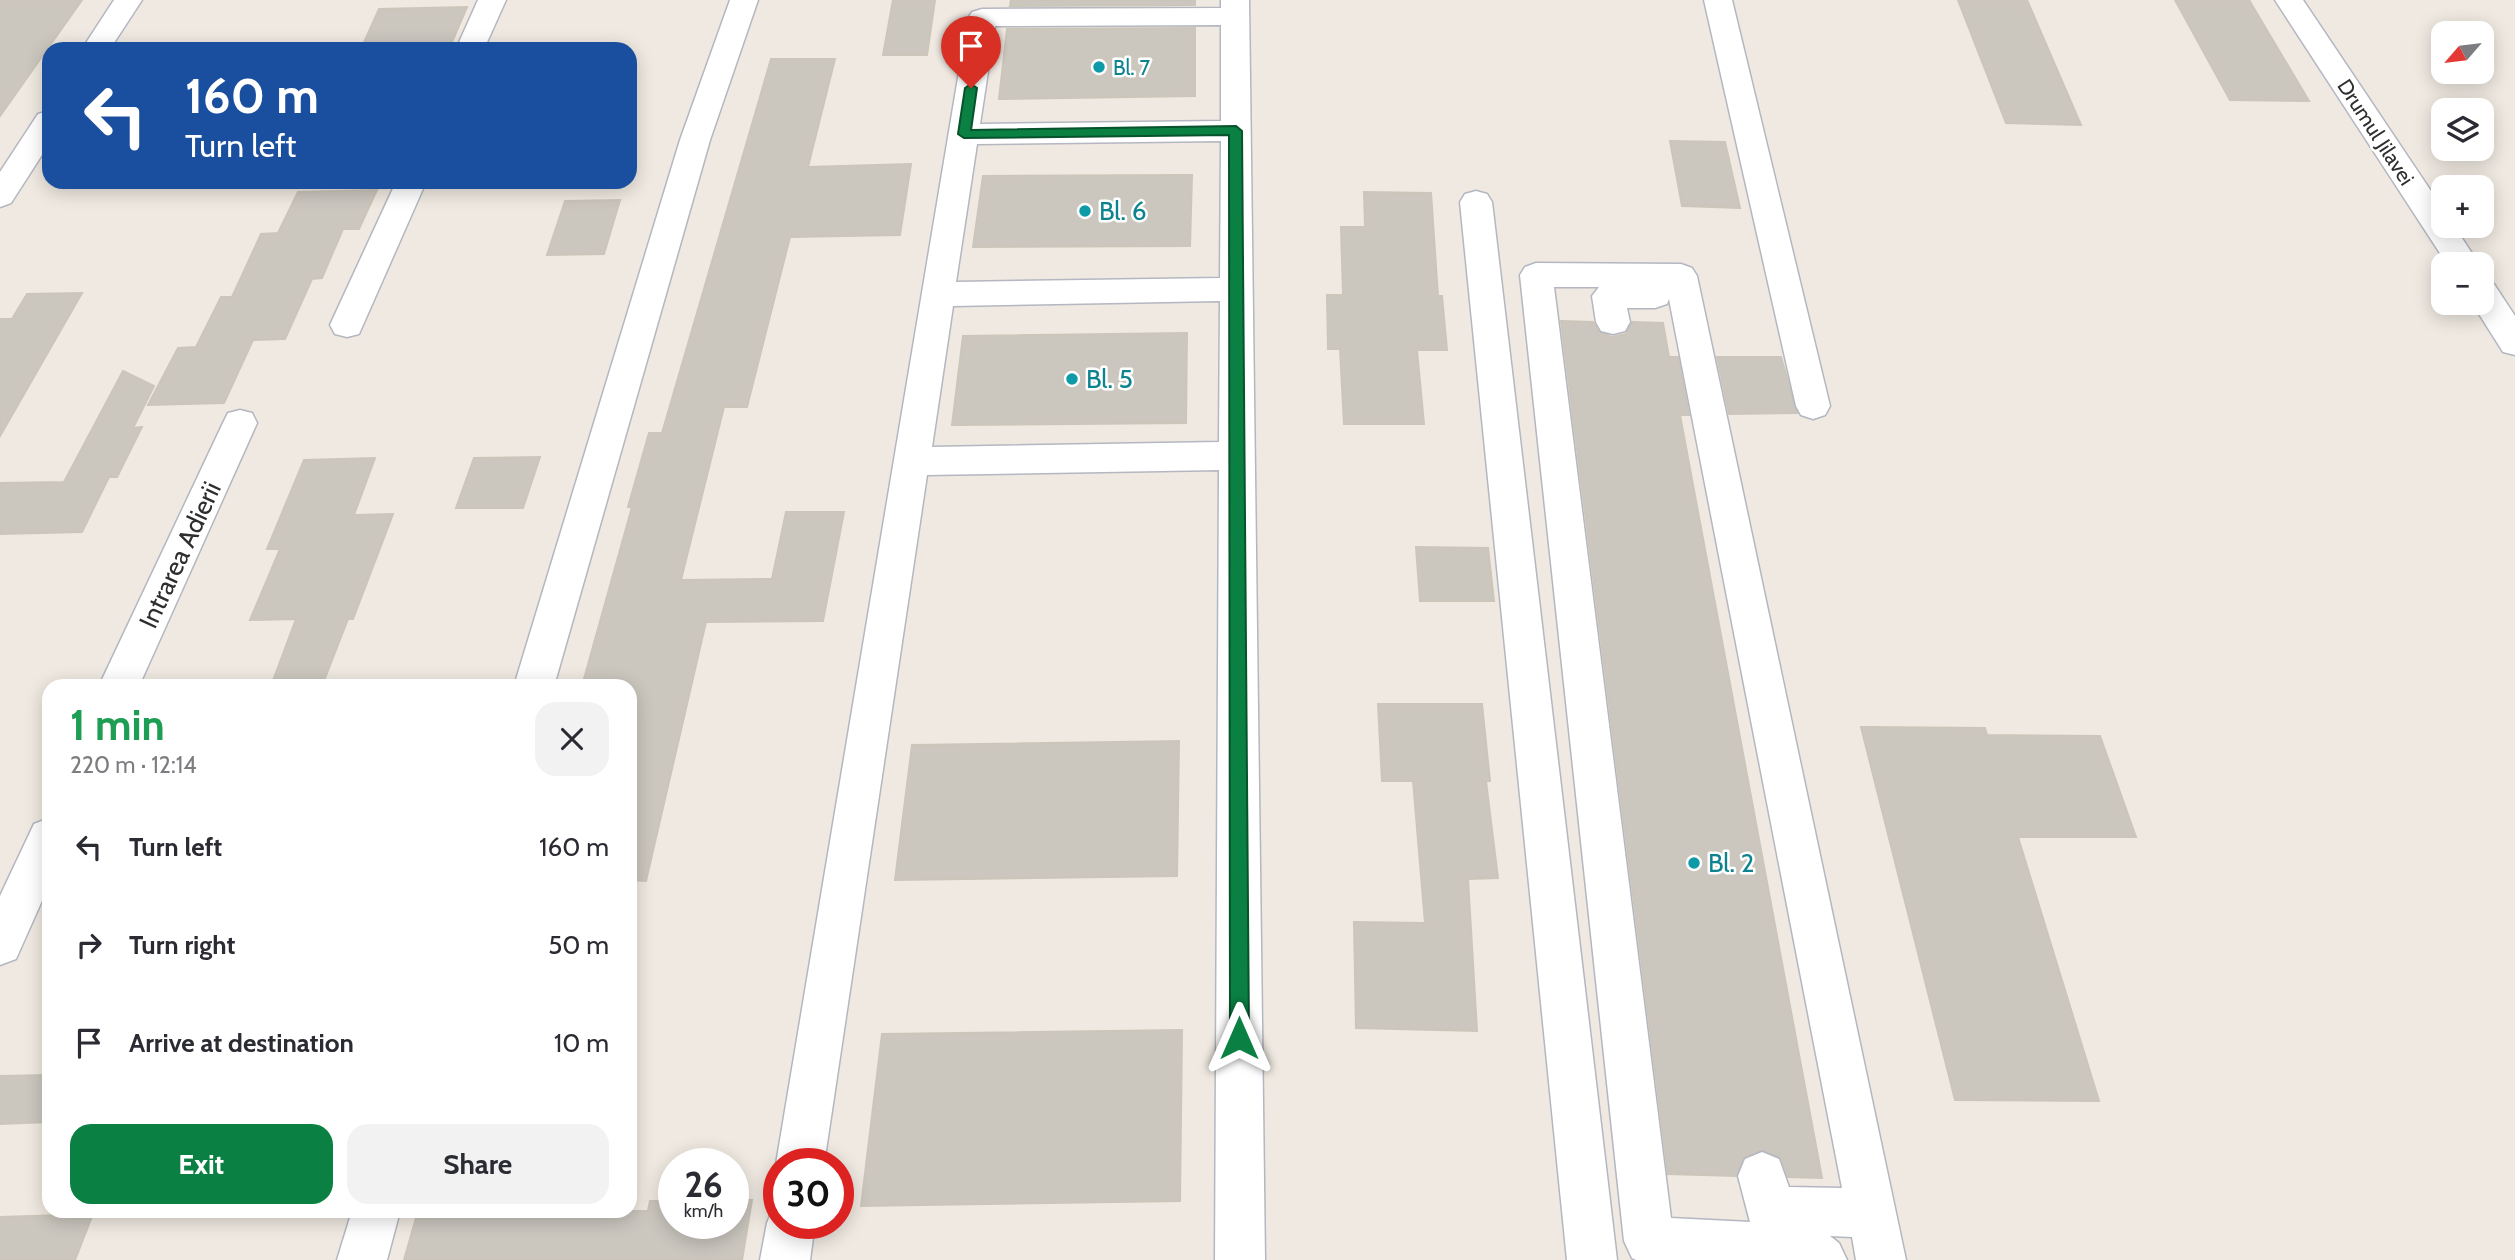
<!DOCTYPE html>
<meta charset="utf-8">
<style>
:root{--surface:#fff;--page:#f2f2f3;--text:#2b2b33;--muted:#7c7c81;--accent:#0b8043}
body{margin:0;font-family:Cabin,sans-serif;background:var(--page);color:var(--text);height:100vh;display:flex;flex-direction:column;font-size:26px;white-space:nowrap}
*{box-sizing:border-box;margin:0}
p{font-size:23px;color:var(--muted)}
.icon{flex:none;width:38px;height:38px;fill:none;stroke:currentColor;stroke-width:2;stroke-linecap:round;stroke-linejoin:round}
.map{position:relative;flex:1;overflow:hidden}
.details{position:absolute;left:42px;top:679px;width:595px;height:539px;display:flex;flex-direction:column;background:var(--surface);border-radius:21px;box-shadow:0 4px 18px #0003}
.details>*{flex:none}
.top-card{position:absolute;left:42px;top:42px;width:595px;height:147px;border-radius:21px;box-shadow:0 4px 18px #0003;background:#1a4fa0;color:#fff;overflow:hidden}
.needle{width:46px;rotate:242deg}
.fabs{position:absolute;left:2431px;top:21px;display:grid;gap:14px}
.fabs a{display:grid;place-items:center;width:63px;height:63px;border-radius:14px;background:var(--surface);box-shadow:0 4px 18px #0003;font-size:35px}
.speed{position:absolute;left:658px;top:1148px;display:flex;gap:14px;font-size:35px;font-weight:700;text-align:center}
.speed>*{display:grid;place-content:center;width:91px;height:91px;border-radius:50%;background:var(--surface);box-shadow:0 4px 18px #0003;line-height:1}
.speed small{font-size:18px;font-weight:400}
.speed .limit{border:10px solid #d22;background:#fff;color:#111}
.pin{position:absolute;display:grid;place-items:center;width:60px;height:60px;color:#fff;margin:-72px -30px;border-radius:50% 50% 50% 0;rotate:-45deg;box-shadow:0 0 7px #0007}
.pin .icon{rotate:45deg}
.me{position:absolute;width:77px;margin:-38px;rotate:0deg;stroke-linejoin:round;filter:drop-shadow(0 0 5px #0008)}
.turn{display:flex;align-items:center;gap:24px;height:147px;padding:0 28px;font-size:32px}
.turn .icon{width:91px;height:91px;stroke-width:2.5}
.turn b{display:block;font-size:49px;line-height:60px}
.round{display:grid;place-items:center;flex:none;width:74px;height:74px;border-radius:21px;background:var(--page)}
.summary{display:flex;align-items:center;justify-content:space-between;height:119px;padding:0 28px}
h1{font-size:42px;font-weight:800;line-height:52px;color:#1e9e55}
.primary-button{display:flex;gap:14px;margin-top:auto;padding:14px 28px}
.primary-button a{flex:1;height:80px;border-radius:21px;background:var(--accent);color:#fff;font-size:28px;font-weight:800;line-height:80px;text-align:center}
.primary-button a+a{background:var(--page);color:var(--text)}
ul{padding:0;list-style:none}
li{display:flex;align-items:center;gap:21px;height:98px;padding:0 28px}
li div{flex:1}
li b{display:block;font-size:26px}
li em{font-style:normal}
.map>svg:first-child{display:block}
.building{fill:#cbc7bf;stroke:#cbc5ba;stroke-width:2}
.lines{fill:none;stroke-linecap:round;stroke-linejoin:round}
.minor-casing{stroke:#b4b7c1;stroke-width:3}
.minor{fill:#fff;fill-rule:evenodd}
.route{fill:#0b8043;stroke:#07532c;stroke-width:2}
.culture-dot{fill:#0f9aa8;stroke:#fff;stroke-width:2.5}
.labels{text-anchor:middle;dominant-baseline:central;stroke-width:5;stroke-linejoin:round;paint-order:stroke}
.far-culture-label{font-size:21px;fill:#0d838f;stroke:#fff;text-anchor:start}
.far-street-label{font-size:21px;fill:#2e2e2e;stroke:#fff}
.culture-label{font-size:26px;fill:#0d838f;stroke:#fff;text-anchor:start}
.street-label{font-size:26px;fill:#2e2e2e;stroke:#fff}
</style>
<div class="map">
<svg width="2515" height="1260" viewBox="0 0 2515 1260">
<rect width="100%" height="100%" fill="#efe9e1"/>
<!-- building -->
<g class="building">
<path d="M0,0H82L0,116Z"/>
<path d="M893,0H935L927,55H883Z"/>
<path d="M1011,0H1195V5L1010,6Z"/>
<path d="M1958,0H2027L2081,125L2006,123Z"/>
<path d="M2175,0H2249L2309,101L2230,100Z"/>
<path d="M467,7L449,49H361L379,9Z"/>
<path d="M1195,28V96L999,99L1007,29Z"/>
<path d="M771,59H835L808,167L911,164L900,235L790,237L747,407H724L681,580L772,579L786,512H844L823,621L706,622L646,881L630,880V686H582L632,507H628L649,433H662Z"/>
<path d="M1670,141L1725,142L1740,208L1682,206Z"/>
<path d="M1192,175L1190,246L973,247L983,176Z"/>
<path d="M377,190L359,229H343L322,278L312,279L285,339L253,340L224,403L148,405L178,348L196,347L221,297H232L261,234L278,233L298,192Z"/>
<path d="M1364,192L1431,193L1438,296H1442L1447,350H1417L1424,424H1344L1340,349H1328L1327,295H1343L1341,227H1365Z"/>
<path d="M620,200L604,254L547,255L565,201Z"/>
<path d="M82,293L0,436V319H12L27,294Z"/>
<path d="M1561,321L1593,322L1599,332L1612,337L1626,334L1632,322L1663,323L1669,357H1678L1689,415H1680L1822,1178L1788,1177L1781,1158L1763,1150L1744,1157L1736,1176L1668,1174Z"/>
<path d="M1187,333L1186,423L952,425L963,336Z"/>
<path d="M1717,357H1781L1797,413L1729,414Z"/>
<path d="M123,371L154,386L133,428L142,427L117,477H109L82,532L0,534V483L64,482Z"/>
<path d="M540,457L523,508H456L474,458Z"/>
<path d="M375,458L354,515L393,514L353,619H348L322,686H271L296,619L250,620L280,549H267L304,460Z"/>
<path d="M1416,547L1488,548L1494,601H1420Z"/>
<path d="M1378,704H1482L1490,781H1486L1498,878L1468,879L1477,1031L1356,1028L1354,922L1425,923L1413,781H1382Z"/>
<path d="M1861,727L1985,728L1987,735L2100,736L2136,837H2018L2099,1101L1955,1100Z"/>
<path d="M1179,741L1177,876L895,880L912,745Z"/>
<path d="M1182,1030L1180,1201L861,1206L882,1034Z"/>
<path d="M49,1075V1122L0,1124V1076Z"/>
<path d="M733,1200H752L742,1260H404L418,1211H648L650,1201H674V1223H733Z"/>
<path d="M93,1214L75,1260H0V1217Z"/>
</g>
<g class="lines">
<defs>
<g id="minor">
<path d="M114,0H142L110,49H82Z"/>
<path d="M478,0H506L484,49H456Z"/>
<path d="M730,0H758L710,140L554,686H514L680,140Z"/>
<path d="M1221,0H1249L1265,1260H1215L1219,470L927,475L824,1164H779V1170L776,1164L968,18L972,12L982,9L1221,8ZM1221,25V121L980,124L995,26ZM1221,141L1220,278L956,282L977,144ZM1220,301L1219,442L932,447L953,306Z"/>
<path d="M1704,0H1732L1830,406L1825,415L1813,419L1801,415L1796,406Z"/>
<path d="M2275,0H2303L2443,209V226H2454L2479,264H2447Z"/>
<path d="M49,111V144L11,203L0,207V172L38,114Z"/>
<path d="M396,182H426L359,334L347,337L335,334L330,325Z"/>
<path d="M1476,191L1487,194L1492,202L1617,1260H1567L1460,202L1465,194Z"/>
<path d="M1536,263L1681,264L1692,268L1697,276L1906,1260H1856L1852,1237L1830,1236L1839,1243L1847,1260H1636L1632,1258L1624,1241L1520,275L1525,267ZM1554,287H1599L1592,296L1596,322L1601,331L1613,334L1625,331L1630,322L1627,308H1655L1667,304L1669,299L1842,1188L1789,1187L1779,1159L1762,1152L1745,1159L1738,1176L1750,1222L1671,1218Z"/>
<path d="M2482,280L2494,284L2515,316V355L2503,352L2472,303H2482Z"/>
<path d="M240,410L252,413L257,423L139,686H99L223,423L228,413Z"/>
<path d="M49,818V885L16,959L0,965V896L34,824Z"/>
<path d="M779,1204V1223H815L810,1260H760L767,1223L774,1206Z"/>
<path d="M352,1211H400L387,1260H337Z"/>
</g>
</defs>
<!-- minor casing -->
<use href="#minor" class="minor-casing"/>
<!-- minor -->
<use href="#minor" class="minor"/>
</g>
<!-- route -->
<path class="route" d="M971,84L977,88L971,130L1236,126L1242,131L1249,1038L1246,1045L1239,1048L1233,1045L1230,1038L1229,135L964,138L958,134L965,88Z"/>
<!-- markers -->
<g class="culture-dot">
<circle cx="1099" cy="67" r="7"/>
<circle cx="1085" cy="211" r="7"/>
<circle cx="1072" cy="379" r="7"/>
<circle cx="1694" cy="863" r="7"/>
</g>
<g class="labels">
<!-- far-culture labels -->
<g class="far-culture-label">
<text x="1113" y="67">Bl. 7</text>
</g>
<!-- far-street labels -->
<g class="far-street-label">
<text transform="translate(2376 132) rotate(57)">Drumul Jilavei</text>
</g>
<!-- culture labels -->
<g class="culture-label">
<text x="1099" y="211">Bl. 6</text>
<text x="1086" y="379">Bl. 5</text>
<text x="1708" y="863">Bl. 2</text>
</g>
<!-- street labels -->
<g class="street-label">
<text transform="translate(180 555) rotate(-65)">Intrarea Adierii</text>
</g>
</g>
</svg>
<div class="fabs">
<a><svg class="needle" viewBox="-14 -14 28 28"><path d="M0-13l5 13h-10z" fill="#e53935"/><path d="M0 13l5-13h-10z" fill="#7c7c81"/></svg></a>
<a><svg class="icon" aria-label="layers" viewBox="0 0 24 24"><path d="M12 4l9 5-9 5-9-5zM3 14l9 5 9-5"/></svg></a>
<a>+</a>
<a>−</a>
</div>
<div class="speed"><div>26<small>km/h</small></div><div class="limit">30</div></div>
<div class="pin" style="left:971px;top:88px;background:#d93025"><svg class="icon" aria-label="arrive" viewBox="0 0 24 24"><path d="M6 21V4h12l-3 4 3 4H6"/></svg></div>
<svg class="me" style="left:1239px;top:1038px" viewBox="-20 -20 40 40"><path d="M0-17L14 15 0 8-14 15z" fill="#0b8043" stroke="#fff" stroke-width="4"/></svg>
<div class="top-card">
<div class="turn"><svg class="icon" aria-label="left" viewBox="0 0 24 24"><path d="M17 20v-9H6M10 6l-5 5 5 5"/></svg><div><b>160 m</b>Turn left</div></div>
</div>
<section class="details">
<div class="summary"><div><h1>1 min</h1><p>220 m · 12:14</p></div><a class="round"><svg class="icon" aria-label="close" viewBox="0 0 24 24"><path d="M6 6l12 12M18 6L6 18"/></svg></a></div>
<ul>
<li><svg class="icon" aria-label="left" viewBox="0 0 24 24"><path d="M17 20v-9H6M10 6l-5 5 5 5"/></svg><div><b>Turn left</b></div><em>160 m</em></li>
<li><svg class="icon" aria-label="right" viewBox="0 0 24 24"><path d="M7 20v-9h11M14 6l5 5-5 5"/></svg><div><b>Turn right</b></div><em>50 m</em></li>
<li><svg class="icon" aria-label="arrive" viewBox="0 0 24 24"><path d="M6 21V4h12l-3 4 3 4H6"/></svg><div><b>Arrive at destination</b></div><em>10 m</em></li>
</ul>
<div class="primary-button"><a>Exit</a><a>Share</a></div>
</section>
</div>
